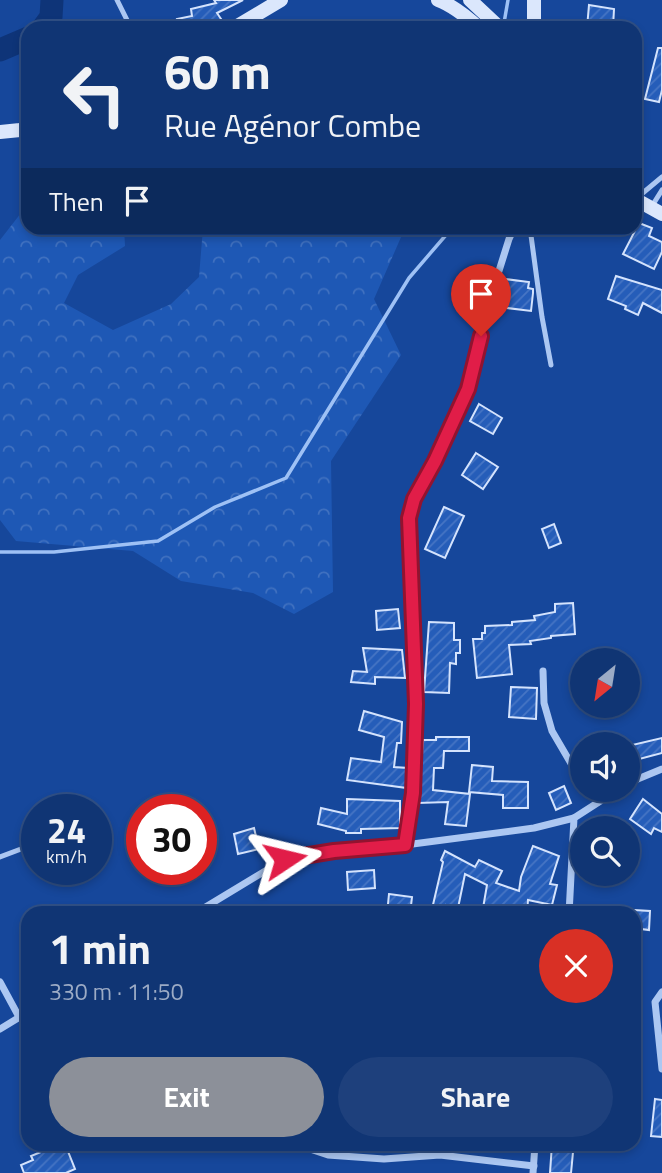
<!DOCTYPE html>
<meta charset="utf-8">
<style>
:root{--surface:#103574;--page:#1e407c;--text:#f1f3f6;--muted:#9cabc5;--line:#305086;--accent:#8c9099}
body{margin:0;font-family:"Titillium Web",sans-serif;background:var(--page);color:var(--text);height:100vh;display:flex;flex-direction:column;font-size:26px;white-space:nowrap}
*{box-sizing:border-box;margin:0}
p{font-size:23px;color:var(--muted)}
.icon{flex:none;width:38px;height:38px;fill:none;stroke:currentColor;stroke-width:2;stroke-linecap:round;stroke-linejoin:round}
.map{position:relative;flex:1;overflow:hidden}
.sheet{position:absolute;left:21px;top:906px;width:620px;height:245px;display:flex;flex-direction:column;background:var(--surface);border-radius:21px;box-shadow:0 4px 10px #0003,0 0 0 2px var(--line)}
.sheet>*{flex:none}
.top-card{position:absolute;left:21px;top:21px;width:621px;height:214px;border-radius:21px;box-shadow:0 4px 10px #0003,0 0 0 2px var(--line);background:#103574;color:var(--text);overflow:hidden}
.needle{width:46px;rotate:210deg}
.controls{position:absolute;left:570px;top:648px;display:grid;gap:14px}
.controls a{display:grid;place-items:center;width:70px;height:70px;border-radius:50%;background:var(--surface);box-shadow:0 4px 10px #0003,0 0 0 2px var(--line);font-size:35px}
.speed{position:absolute;left:21px;top:794px;display:flex;gap:14px;font-size:35px;font-weight:700;text-align:center}
.speed>*{display:grid;place-content:center;width:91px;height:91px;border-radius:50%;background:var(--surface);box-shadow:0 4px 10px #0003,0 0 0 2px var(--line);line-height:1}
.speed small{font-size:18px;font-weight:400}
.speed .limit{border:10px solid #d22;background:#fff;color:#111}
.pin{position:absolute;display:grid;place-items:center;width:60px;height:60px;color:#fff;margin:-72px -30px;border-radius:50% 50% 50% 0;rotate:-45deg;box-shadow:0 0 7px #0007}
.pin .icon{rotate:45deg}
.me{position:absolute;width:77px;margin:-38px;rotate:80deg;stroke-linejoin:round;filter:drop-shadow(0 0 5px #0008)}
.turn{display:flex;align-items:center;gap:24px;height:147px;padding:0 28px;font-size:32px}
.turn .icon{width:91px;height:91px;stroke-width:2.5}
.turn b{display:block;font-size:49px;line-height:60px}
.then{display:flex;align-items:center;height:66px;padding:0 28px;background:#0003;gap:14px;font-size:26px}
.round{display:grid;place-items:center;flex:none;width:74px;height:74px;border-radius:37px;background:var(--page)}
.summary{display:flex;align-items:center;justify-content:space-between;height:119px;padding:0 28px}
h1{font-size:42px;font-weight:700;line-height:52px}
.action{display:flex;gap:14px;margin-top:auto;padding:14px 28px}
.action a{flex:1;height:80px;border-radius:42px;background:var(--accent);color:#fff;font-size:28px;font-weight:700;line-height:80px;text-align:center}
.action a+a{background:var(--page);color:var(--text)}
.map>svg:first-child{display:block}
.forest{fill:url(#forest-crowns)}
.lines{fill:none;stroke-linecap:round;stroke-linejoin:round}
.stream{stroke:#9ec1f5;stroke-width:3.5}
.river{stroke:#0e3478;stroke-width:23}
.building{fill:url(#building-hatch);stroke:#d4e3fd;stroke-width:2}
.lane{stroke:#acc7f2;stroke-width:5}
.street{stroke:#acc7f2;stroke-width:7}
.secondary{stroke:#dbe7fc;stroke-width:14}
.route-casing{stroke:#92132f;stroke-width:18}
.route{stroke:#e11d48;stroke-width:12}
</style>
<div class="map">
<svg width="662" height="1173" viewBox="0 0 662 1173">
<defs>
<pattern id="forest-crowns" width="20" height="18" patternUnits="userSpaceOnUse" patternTransform="scale(1.75)"><rect width="20" height="18" fill="#1e58b5"/><path d="M2 6a3 3 0 1 1 6 0M12 15a3 3 0 1 1 6 0" fill="none" stroke="#4071c0"/></pattern>
<pattern id="building-hatch" width="6" height="6" patternUnits="userSpaceOnUse" patternTransform="scale(1.75)"><rect width="6" height="6" fill="#255db9"/><path d="M-1 1l2-2M0 6l6-6M5 7l2-2" fill="none" stroke="#4675c4"/></pattern>
</defs>
<rect width="100%" height="100%" fill="#16479b"/>
<!-- forest -->
<path class="forest" d="M28,204V228H124L125,246L78,275L64,303L113,330L171,304L199,277L203,228H405L374,299L401,355L331,461L333,592L294,614L253,593L181,581L133,551L16,541L0,520V240Z"/>
<g class="lines">
<!-- stream -->
<g class="stream">
<path d="M504,23L508,0"/>
<path d="M0,552H54L158,541L215,507L286,478L409,278L452,228"/>
</g>
<!-- river -->
<g class="river">
<path d="M43,28L51,17L52,0"/>
<path d="M0,50L28,38"/>
</g>
</g>
<!-- building -->
<g class="building">
<path d="M214,0H243L217,13L223,22L213,28H179L177,19L192,16L191,9L216,3Z"/>
<path d="M589,5L614,9L613,28H587Z"/>
<path d="M658,48H662V90L659,102L645,99Z"/>
<path d="M639,223L652,228L649,236L662,242V252L654,269L623,254Z"/>
<path d="M616,276L662,290V313L643,303L638,315L625,309L626,306L608,299Z"/>
<path d="M505,279L529,282L528,288L533,289V293L531,311L499,307L501,292H503Z"/>
<path d="M479,404L502,418L493,434L470,421Z"/>
<path d="M476,453L498,467L483,489L462,475Z"/>
<path d="M444,507L464,516L445,558L425,549Z"/>
<path d="M554,524L561,543L549,548L542,529Z"/>
<path d="M573,603L575,634L551,636V638L530,641L531,644L509,645L512,674L477,678L473,639H482V633H485V626L512,625V622L535,620L534,616L555,612V604Z"/>
<path d="M398,609L400,628L377,630L376,611Z"/>
<path d="M429,622L454,623V640H460V653H456V664L450,663L449,693L424,692Z"/>
<path d="M363,648L402,650L405,678L375,677V684L351,682L353,671L367,672Z"/>
<path d="M511,687L537,688L536,719L509,717Z"/>
<path d="M364,711L402,722L401,743H397L394,767L408,768L407,788L347,780L351,758L381,762L384,737L359,730Z"/>
<path d="M436,737H469V751H444L443,768H434L433,790L470,794L466,826L445,824L448,802L418,803L423,740H436Z"/>
<path d="M662,738V753L628,762V746Z"/>
<path d="M472,765L493,767L492,781L528,782V808H503V795L469,792Z"/>
<path d="M564,786L571,803L556,810L549,793Z"/>
<path d="M347,799L400,801V828L361,829V833H346V831L318,824L321,808L347,814Z"/>
<path d="M643,799L662,814V832L654,828L651,834L630,819Z"/>
<path d="M254,828L259,849L238,854L234,834Z"/>
<path d="M533,846L559,856L550,884L557,885L552,905L528,900L527,914H482L487,885L465,874L458,908L446,905L444,912L432,909L443,862L441,860L445,851L475,867L479,860L502,871L496,883L519,891L521,877Z"/>
<path d="M374,870L375,888L348,890L347,872Z"/>
<path d="M389,894L412,897L410,914H387Z"/>
<path d="M634,910L650,911L649,930L634,928Z"/>
<path d="M655,1099L662,1100V1137L651,1136Z"/>
<path d="M49,1144H65L75,1169L66,1173H24L21,1165L33,1160L31,1156L41,1152L39,1148Z"/>
<path d="M552,1144H568L567,1151L573,1152L571,1173H550Z"/>
</g>
<g class="lines">
<!-- lane -->
<g class="lane">
<path d="M117,0L131,28"/>
<path d="M638,197L662,177"/>
<path d="M652,206L662,190"/>
<path d="M530,228L542,317L551,365"/>
<path d="M0,857L37,843"/>
</g>
<!-- street -->
<g class="street">
<path d="M543,671L544,703L552,731L583,784"/>
<path d="M628,783L662,769"/>
<path d="M587,789L598,802"/>
<path d="M405,845L413,793L416,704L411,606L409,518L414,499L435,461L468,389L487,309L509,239L514,228"/>
<path d="M194,914L285,859L334,851L405,845L534,828L574,818"/>
<path d="M569,914L574,818L619,789"/>
<path d="M0,982L19,1017"/>
<path d="M662,992L655,1002L662,1069"/>
<path d="M0,1029L28,1012"/>
<path d="M295,1144L328,1155L384,1159L440,1155L534,1166"/>
<path d="M533,1173L535,1144"/>
</g>
<!-- secondary -->
<g class="secondary">
<path d="M438,0C454,6 467,17 479,28"/>
<path d="M470,0L500,28"/>
<path d="M534,0V28"/>
<path d="M234,28L281,0"/>
<path d="M0,132L20,130L28,127"/>
<path d="M635,199L662,214"/>
</g>
</g>
<g class="lines">
<defs>
<path id="route" d="M285,859L334,851L405,845L413,793L416,704L409,518L414,499L435,461L468,389L481,336"/>
</defs>
<!-- route casing -->
<use href="#route" class="route-casing"/>
<!-- route -->
<use href="#route" class="route"/>
</g>
</svg>
<div class="controls">
<a><svg class="needle" viewBox="-14 -14 28 28"><path d="M0-13l5 13h-10z" fill="#e53935"/><path d="M0 13l5-13h-10z" fill="#9cabc5"/></svg></a>
<a><svg class="icon" aria-label="sound" viewBox="0 0 24 24"><path d="M4 9h4l5-4v14l-5-4H4zM17 9q2 3 0 6"/></svg></a>
<a><svg class="icon" aria-label="search" viewBox="0 0 24 24"><circle cx="10" cy="10" r="6"/><path d="M15 15l6 6"/></svg></a>
</div>
<div class="speed"><div>24<small>km/h</small></div><div class="limit">30</div></div>
<div class="pin" style="left:481px;top:336px;background:#d93025"><svg class="icon" aria-label="arrive" viewBox="0 0 24 24"><path d="M6 21V4h12l-3 4 3 4H6"/></svg></div>
<svg class="me" style="left:285px;top:859px" viewBox="-20 -20 40 40"><path d="M0-17L14 15 0 8-14 15z" fill="#e11d48" stroke="#fff" stroke-width="4"/></svg>
<div class="top-card">
<div class="turn"><svg class="icon" aria-label="left" viewBox="0 0 24 24"><path d="M17 20v-9H6M10 6l-5 5 5 5"/></svg><div><b>60 m</b>Rue Agénor Combe</div></div>
<div class="then">Then<svg class="icon" aria-label="arrive" viewBox="0 0 24 24"><path d="M6 21V4h12l-3 4 3 4H6"/></svg></div>
</div>
<section class="sheet">
<div class="summary"><div><h1>1 min</h1><p>330 m · 11:50</p></div><a class="round" style="background:#d93025;color:#fff"><svg class="icon" aria-label="close" viewBox="0 0 24 24"><path d="M6 6l12 12M18 6L6 18"/></svg></a></div>
<div class="action"><a>Exit</a><a>Share</a></div>
</section>
</div>
